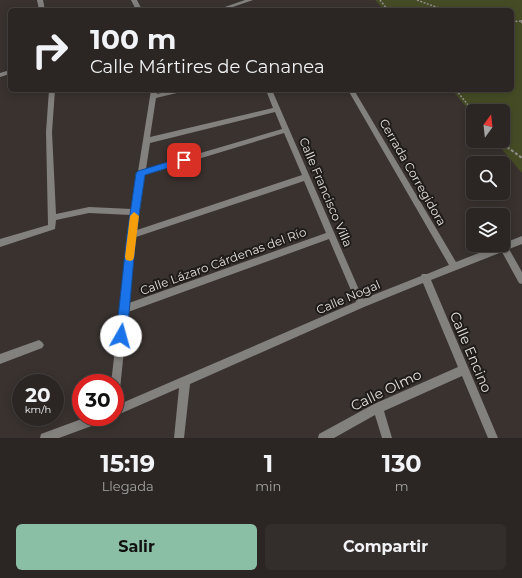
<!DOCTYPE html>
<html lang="es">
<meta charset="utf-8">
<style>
:root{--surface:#2b2623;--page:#332e2b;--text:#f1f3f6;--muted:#a6a5a6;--line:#474341;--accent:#8abfa5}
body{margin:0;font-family:Montserrat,sans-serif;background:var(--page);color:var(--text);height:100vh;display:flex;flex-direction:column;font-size:15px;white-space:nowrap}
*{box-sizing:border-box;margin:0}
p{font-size:13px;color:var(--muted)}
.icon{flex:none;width:22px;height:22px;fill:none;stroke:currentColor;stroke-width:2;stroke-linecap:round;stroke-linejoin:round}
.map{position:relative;height:438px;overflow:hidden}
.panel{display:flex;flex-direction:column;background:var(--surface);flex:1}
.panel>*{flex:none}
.guide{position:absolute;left:8px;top:8px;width:506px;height:84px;border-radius:6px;box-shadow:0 2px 10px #0003,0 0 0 1px var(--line);background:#2b2623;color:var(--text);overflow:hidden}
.needle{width:26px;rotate:15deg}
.buttons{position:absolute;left:466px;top:104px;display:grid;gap:8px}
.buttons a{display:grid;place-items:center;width:44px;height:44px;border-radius:6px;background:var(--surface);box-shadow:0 2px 10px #0003,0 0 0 1px var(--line);font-size:20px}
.speed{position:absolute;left:12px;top:374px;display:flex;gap:8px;font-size:20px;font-weight:700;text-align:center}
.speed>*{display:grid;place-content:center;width:52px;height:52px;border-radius:50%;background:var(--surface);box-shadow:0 2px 10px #0003,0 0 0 1px var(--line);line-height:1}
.speed small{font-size:10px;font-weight:400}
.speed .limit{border:6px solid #d22;background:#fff;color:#111}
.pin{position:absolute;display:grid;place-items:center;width:34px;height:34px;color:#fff;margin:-17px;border-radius:8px;box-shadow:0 2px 6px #0006}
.me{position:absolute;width:44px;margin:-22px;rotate:7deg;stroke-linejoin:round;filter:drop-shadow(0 0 3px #0008)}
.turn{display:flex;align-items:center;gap:14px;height:84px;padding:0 16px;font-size:18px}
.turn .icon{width:52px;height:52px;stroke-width:2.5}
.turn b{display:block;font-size:28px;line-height:34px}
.eta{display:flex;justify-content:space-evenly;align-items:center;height:68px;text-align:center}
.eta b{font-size:24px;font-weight:700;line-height:28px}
.primary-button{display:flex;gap:8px;margin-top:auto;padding:8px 16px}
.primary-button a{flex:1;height:46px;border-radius:6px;background:var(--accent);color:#111;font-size:16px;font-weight:700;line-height:46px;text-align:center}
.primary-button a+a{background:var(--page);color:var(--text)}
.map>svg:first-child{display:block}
.green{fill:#454c25}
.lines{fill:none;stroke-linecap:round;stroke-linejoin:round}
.path-far1{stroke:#958f8d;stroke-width:1.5;stroke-dasharray:2 1.5;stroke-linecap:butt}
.path{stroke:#958f8d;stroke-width:2;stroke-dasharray:3 2;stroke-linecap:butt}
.minor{fill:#83817e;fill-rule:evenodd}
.route{fill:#1a73e8;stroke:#114b97}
.slow{fill:#f59e0b}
.labels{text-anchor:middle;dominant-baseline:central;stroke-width:4;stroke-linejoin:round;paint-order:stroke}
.street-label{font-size:12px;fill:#e3dfdd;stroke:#1e1b19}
.near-street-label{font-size:14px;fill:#e3dfdd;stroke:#1e1b19}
</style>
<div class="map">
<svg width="522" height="438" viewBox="0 0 522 438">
<rect width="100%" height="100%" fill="#39322f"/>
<!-- green -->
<path class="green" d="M375,0H522V173L495,141H503V111H473V115L452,90H512V10H384Z"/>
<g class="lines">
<!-- path-far1 -->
<g class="path-far1">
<path d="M380,0L388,10"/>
<path d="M417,0L444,10"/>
<path d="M522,21H520L522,23"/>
<path d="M512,22L520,21"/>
<path d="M456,90L473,111"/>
</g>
<!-- path -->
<path class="path" d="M499,141L522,158"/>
<!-- minor -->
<g class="minor">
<path d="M37,0H43L45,10H39Z"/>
<path d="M131,0H137L142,10H136Z"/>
<path d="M245,0H253L224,10H216Z"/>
<path d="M10,70V74L0,77V73Z"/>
<path d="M49,90H55L52,132L56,214L89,207L132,209L151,90H157V94L174,90H186L185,91L156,98L150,137L273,108L266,90H272L363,299L421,276L422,274H427L449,265L348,90H354L456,262L522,236V244L509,249L522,272V284L519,283L502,252L431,280L498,438H488L462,376L384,411L392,438H382L375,415L334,438H318L319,434L374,404L458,367L423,283L364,307L190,384L184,438H174L179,388L115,416V406L356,302L329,239L128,312L120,389L119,393L115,394V383H111L131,215L89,213L56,220L55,229L0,247V239L48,225L46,132ZM275,112L282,129L146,169L150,143ZM284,133L302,175L137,230L145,175ZM304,181L326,233L129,303L136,237Z"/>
<path d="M39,340L42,342L44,345L42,348L0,364V354Z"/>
<path d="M87,417H106L105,421L59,438H40L41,434Z"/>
</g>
</g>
<!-- route -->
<path class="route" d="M184,157L187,158L188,160L187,162L145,175L136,235L127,336L125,340L121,341L117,340L116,336L127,235L136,173L138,171Z"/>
<!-- slow -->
<path class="slow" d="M134,212L139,216L134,257L133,260L130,261L126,260L125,257L130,216Z"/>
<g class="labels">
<!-- street labels -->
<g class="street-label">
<text transform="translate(413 172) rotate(60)">Cerrada Corregidora</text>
<text transform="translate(326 192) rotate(67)">Calle Francisco Villa</text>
<text transform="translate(223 261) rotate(-20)">Calle Lázaro Cárdenas del Río</text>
<text transform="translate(348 297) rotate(-23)">Calle Nogal</text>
</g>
<!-- near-street labels -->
<g class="near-street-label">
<text transform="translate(471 352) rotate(67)">Calle Encino</text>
<text transform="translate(386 390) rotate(-26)">Calle Olmo</text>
</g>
</g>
</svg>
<div class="buttons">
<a><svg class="needle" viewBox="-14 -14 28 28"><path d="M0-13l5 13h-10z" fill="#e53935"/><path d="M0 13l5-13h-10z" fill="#a6a5a6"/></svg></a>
<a><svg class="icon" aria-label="search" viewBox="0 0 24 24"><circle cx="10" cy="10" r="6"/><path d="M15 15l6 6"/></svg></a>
<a><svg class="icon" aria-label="layers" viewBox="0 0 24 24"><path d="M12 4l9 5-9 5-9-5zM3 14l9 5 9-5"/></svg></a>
</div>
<div class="speed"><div>20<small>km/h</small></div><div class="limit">30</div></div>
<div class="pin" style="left:184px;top:160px;background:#d93025"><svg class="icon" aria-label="arrive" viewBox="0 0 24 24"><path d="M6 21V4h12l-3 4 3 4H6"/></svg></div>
<svg class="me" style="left:121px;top:336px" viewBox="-20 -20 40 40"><circle r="19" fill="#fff"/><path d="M0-13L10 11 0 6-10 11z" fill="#1a73e8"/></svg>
<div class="guide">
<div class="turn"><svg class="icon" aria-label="right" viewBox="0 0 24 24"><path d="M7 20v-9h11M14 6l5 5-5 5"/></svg><div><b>100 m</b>Calle Mártires de Cananea</div></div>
</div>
</div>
<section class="panel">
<div class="eta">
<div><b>15:19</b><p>Llegada</p></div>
<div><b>1</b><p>min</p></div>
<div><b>130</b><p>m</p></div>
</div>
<div class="primary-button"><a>Salir</a><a>Compartir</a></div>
</section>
